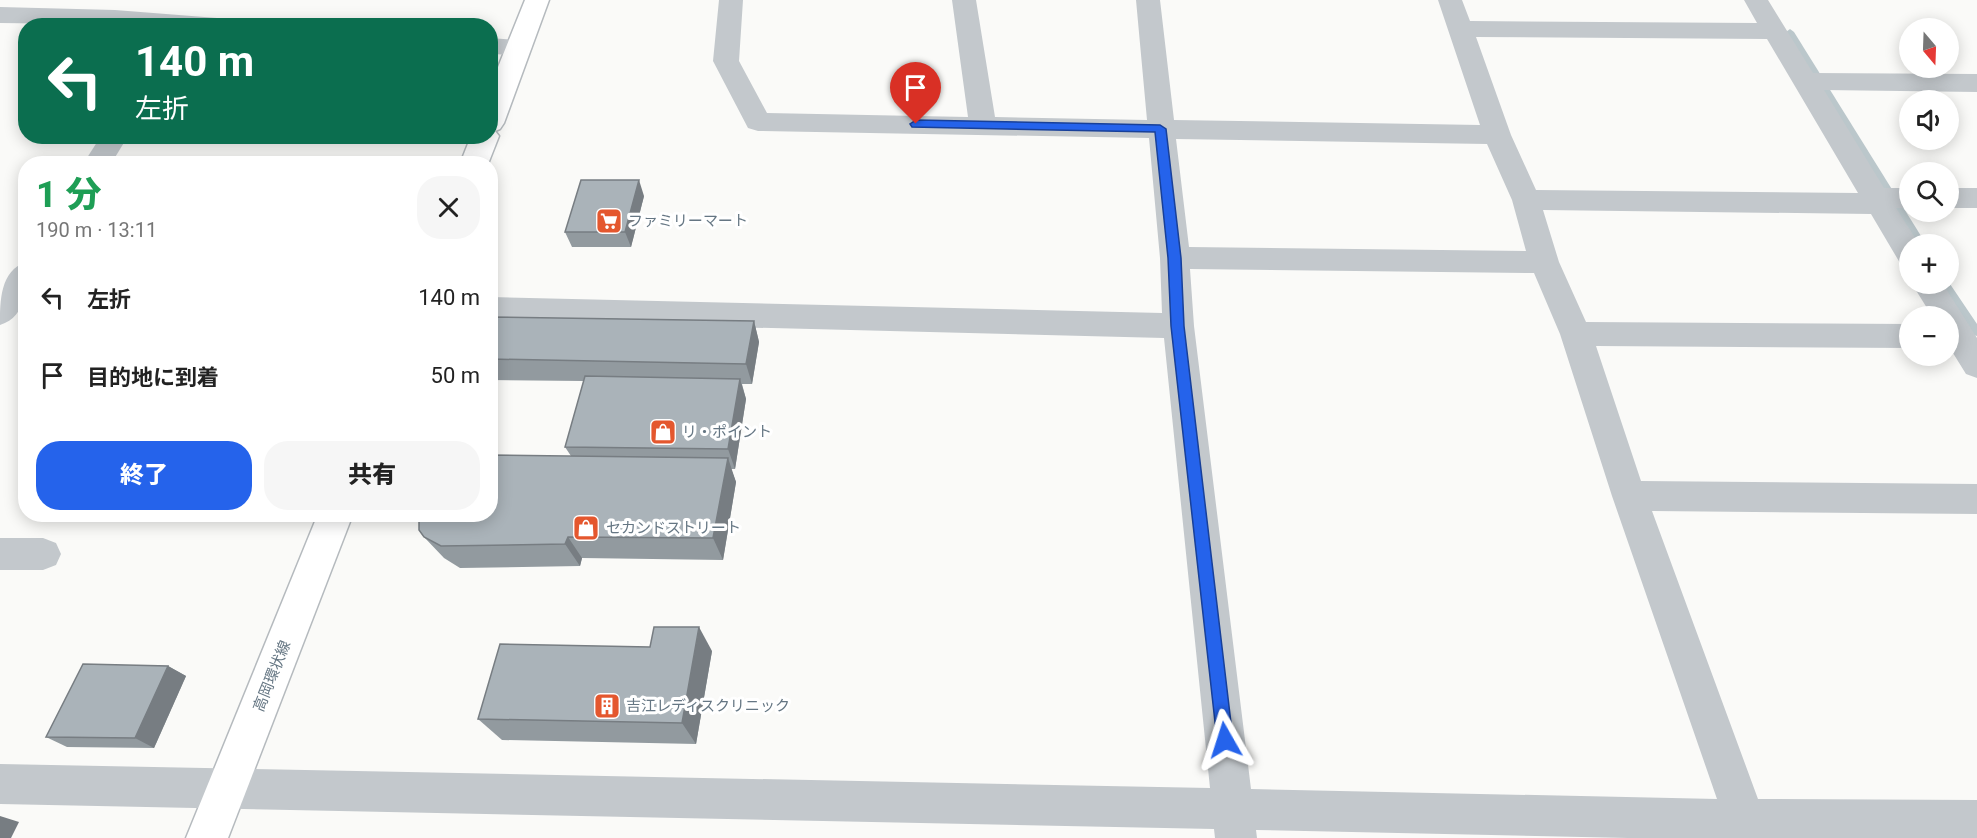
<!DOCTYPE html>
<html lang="ja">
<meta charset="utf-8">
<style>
:root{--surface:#fff;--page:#f6f6f6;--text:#222;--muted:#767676;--accent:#2563eb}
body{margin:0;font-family:Roboto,"Noto Sans JP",sans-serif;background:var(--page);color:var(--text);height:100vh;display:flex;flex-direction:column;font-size:22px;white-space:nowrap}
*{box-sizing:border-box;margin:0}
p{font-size:20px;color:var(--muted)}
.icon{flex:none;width:33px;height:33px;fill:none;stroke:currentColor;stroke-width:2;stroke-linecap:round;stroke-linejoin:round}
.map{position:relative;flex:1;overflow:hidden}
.drawer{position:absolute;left:18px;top:156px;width:480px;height:366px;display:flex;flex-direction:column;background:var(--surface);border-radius:24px;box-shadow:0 3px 15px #0003}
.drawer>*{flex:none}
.hud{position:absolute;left:18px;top:18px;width:480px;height:126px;border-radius:24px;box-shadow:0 3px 15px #0003;background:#0b6e4f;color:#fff;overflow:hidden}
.needle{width:39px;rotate:161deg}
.buttons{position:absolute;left:1899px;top:18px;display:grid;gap:12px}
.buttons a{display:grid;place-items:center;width:60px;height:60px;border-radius:50%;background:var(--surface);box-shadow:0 3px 15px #0003;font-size:30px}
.pin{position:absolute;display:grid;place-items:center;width:51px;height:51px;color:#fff;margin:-62px -26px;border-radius:50% 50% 50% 0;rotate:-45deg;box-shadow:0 0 6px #0007}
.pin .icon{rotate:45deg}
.me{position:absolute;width:66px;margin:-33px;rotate:354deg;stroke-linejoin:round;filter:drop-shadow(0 0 4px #0008)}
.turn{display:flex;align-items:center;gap:21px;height:126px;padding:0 18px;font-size:27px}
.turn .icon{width:78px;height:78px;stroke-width:2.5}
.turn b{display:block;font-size:42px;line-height:51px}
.round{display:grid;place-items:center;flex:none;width:63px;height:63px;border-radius:24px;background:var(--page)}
.headline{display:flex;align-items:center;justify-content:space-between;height:102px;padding:0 18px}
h1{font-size:36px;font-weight:800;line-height:45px;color:#1e9e55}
.action{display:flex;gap:12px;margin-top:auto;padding:12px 18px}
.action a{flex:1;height:69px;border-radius:24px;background:var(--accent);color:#fff;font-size:24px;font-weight:800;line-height:69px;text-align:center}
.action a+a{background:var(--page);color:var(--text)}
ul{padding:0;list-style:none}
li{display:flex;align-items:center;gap:18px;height:78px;padding:0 18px}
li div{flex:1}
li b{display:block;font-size:22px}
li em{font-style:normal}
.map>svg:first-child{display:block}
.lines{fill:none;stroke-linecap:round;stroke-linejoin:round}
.stream{fill:#bbc7cb;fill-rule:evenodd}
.primary-casing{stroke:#b5babe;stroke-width:3}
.minor{fill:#c3c8cc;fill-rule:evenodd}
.primary{fill:#fff;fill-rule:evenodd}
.wall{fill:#929a9f}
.shaded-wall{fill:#777d82}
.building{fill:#aab3b9;stroke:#777d82;stroke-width:1.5}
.route{fill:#2563eb;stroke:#184099;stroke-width:1.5}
.labels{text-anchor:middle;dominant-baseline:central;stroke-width:6;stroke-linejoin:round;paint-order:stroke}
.poi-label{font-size:15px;fill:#657683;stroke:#fff;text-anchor:start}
.street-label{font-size:15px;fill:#657683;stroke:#fff}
</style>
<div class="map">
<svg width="1977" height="838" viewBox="0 0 1977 838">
<rect width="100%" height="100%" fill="#fafaf8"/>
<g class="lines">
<!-- stream -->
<g class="stream">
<path d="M1790,29L1794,32L1926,244H1917L1786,32Z"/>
<path d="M1948,281L1977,324V336L1973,335L1942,284H1948Z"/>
</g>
<defs>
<g id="primary">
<path d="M525,0H549L504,123L500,129L495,131L499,136L488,164H460L471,136H490V87Z"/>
<path d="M318,514H353L228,838H186Z"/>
</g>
</defs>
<!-- primary casing -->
<use href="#primary" class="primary-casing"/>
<!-- minor -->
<g class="minor">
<path d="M719,0H743L739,61L767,113L968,117L952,0H976L995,117L1147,120L1136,0H1160L1174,120L1480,125L1438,0H1462L1470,21L1757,23L1744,0H1768L1813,73L1977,74V92L1824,90L1884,188H1910V208H1896L1919,244H1910V266L1900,263L1871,214L1543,210L1559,262L1586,322L1910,324V348L1596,346L1641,481L1977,484V514L1652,511L1758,799L1977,800V838H1628L1256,830L1257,838H1215L1214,829L0,804V764L1210,788L1164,338L490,321V297L1162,313L1160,258L1149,138L758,131L748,128L713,61ZM1476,37L1767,39L1858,193L1536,190L1511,135ZM1176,139L1487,144L1512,200L1526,251L1189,247ZM1190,269L1534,273L1560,334L1612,496L1717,799L1251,789L1194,326Z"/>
<path d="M0,7L115,10L217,18L226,20L229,26L0,23Z"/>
<path d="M490,38L528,41L532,47L528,53L519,55L490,54Z"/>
<path d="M101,136H128L111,164H83Z"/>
<rect x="1948" y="188" width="29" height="20"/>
<path d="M26,262C26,286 28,316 0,325C0,301 0,271 26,262Z"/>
<path d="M1912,284H1943L1977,338V378L1966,374L1948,345V316H1932Z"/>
<path d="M0,538H43L56,543L61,554L56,565L43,570H0Z"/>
</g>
<!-- primary -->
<use href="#primary" class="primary"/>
</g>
<!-- wall -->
<g class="wall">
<path d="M644,196L631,247H572L565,232Z"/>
<path d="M490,317L754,321L759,342L752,384H742L746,399L735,469H731L736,482L723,560L582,558L580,566L460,568L444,558L424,537L571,456L565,447L584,381L490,380Z"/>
<path d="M712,651L696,744L502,740L478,719Z"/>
<path d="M168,666L186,676L154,748L67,747L46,737Z"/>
</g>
<!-- shaded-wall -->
<g class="shaded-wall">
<path d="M639,180L644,196L631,247L625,232Z"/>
<path d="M754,321L759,342L752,384L746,364Z"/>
<path d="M740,379L746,399L735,469L728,449Z"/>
<path d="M728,458L736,482L723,560L713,538Z"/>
<path d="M568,537L582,558L580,566L565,544Z"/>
<path d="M699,627L712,651L696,744L682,723Z"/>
<path d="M168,666L186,676L154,748L135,738Z"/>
<path d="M0,816L19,822L11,838H0Z"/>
</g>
<!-- building -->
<g class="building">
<path d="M581,180H639L625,232H565Z"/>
<path d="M490,317L754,321L746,364L490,359Z"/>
<path d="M585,376L740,379L728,449L565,447Z"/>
<path d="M490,455L728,458L713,538L568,537L565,544L441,546L424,537L419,530V520L421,514H490Z"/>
<path d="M654,627H699L682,723L478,719L500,644L650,647Z"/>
<path d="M83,664L168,666L135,738L46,737Z"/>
</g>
<!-- route -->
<path class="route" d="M916,120L1160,125L1166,129L1181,258L1184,326L1233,740L1231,745L1225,748L1219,745L1217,740L1171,326L1168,258L1155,132L912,127L910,124Z"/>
<!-- icons -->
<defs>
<symbol id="supermarket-square" viewBox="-11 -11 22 22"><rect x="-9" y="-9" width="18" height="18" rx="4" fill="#e4572e" stroke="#fff"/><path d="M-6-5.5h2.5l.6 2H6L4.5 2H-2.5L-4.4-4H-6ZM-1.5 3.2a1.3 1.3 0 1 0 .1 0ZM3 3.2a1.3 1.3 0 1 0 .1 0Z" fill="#fff"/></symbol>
<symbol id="shop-square" viewBox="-11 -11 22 22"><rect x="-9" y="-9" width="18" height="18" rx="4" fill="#e4572e" stroke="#fff"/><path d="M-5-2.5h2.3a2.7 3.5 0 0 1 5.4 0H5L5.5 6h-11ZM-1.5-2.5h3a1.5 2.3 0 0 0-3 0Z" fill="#fff"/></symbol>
<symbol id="building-square" viewBox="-11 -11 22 22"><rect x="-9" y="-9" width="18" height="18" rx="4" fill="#e4572e" stroke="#fff"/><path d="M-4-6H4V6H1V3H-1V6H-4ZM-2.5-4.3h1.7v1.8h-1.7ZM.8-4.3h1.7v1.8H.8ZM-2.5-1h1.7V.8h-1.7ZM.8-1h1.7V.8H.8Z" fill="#fff"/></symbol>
</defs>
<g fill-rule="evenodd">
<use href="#supermarket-square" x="594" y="206" width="30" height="30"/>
<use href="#shop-square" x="648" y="417" width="30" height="30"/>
<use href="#shop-square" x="571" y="513" width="30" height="30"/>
<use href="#building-square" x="592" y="691" width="30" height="30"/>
</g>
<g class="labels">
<!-- poi labels -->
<g class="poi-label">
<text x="628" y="221">ファミリーマート</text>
<text x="682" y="432">リ・ポイント</text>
<text x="606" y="528">セカンドストリート</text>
<text x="626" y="706">吉江レディスクリニック</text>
</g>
<!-- street labels -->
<g class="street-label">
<text transform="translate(272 676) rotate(-68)">高岡環状線</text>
</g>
</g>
</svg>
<div class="buttons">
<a><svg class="needle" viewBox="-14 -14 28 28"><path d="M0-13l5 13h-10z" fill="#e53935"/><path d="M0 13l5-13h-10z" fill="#767676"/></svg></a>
<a><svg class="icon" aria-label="sound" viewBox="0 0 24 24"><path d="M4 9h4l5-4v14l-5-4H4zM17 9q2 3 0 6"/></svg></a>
<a><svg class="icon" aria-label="search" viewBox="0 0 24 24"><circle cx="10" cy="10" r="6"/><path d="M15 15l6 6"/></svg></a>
<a>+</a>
<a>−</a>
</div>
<div class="pin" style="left:916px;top:124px;background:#d93025"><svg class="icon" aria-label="arrive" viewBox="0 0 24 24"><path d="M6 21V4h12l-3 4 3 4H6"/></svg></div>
<svg class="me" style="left:1225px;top:740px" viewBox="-20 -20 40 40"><path d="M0-17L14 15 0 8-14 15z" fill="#2563eb" stroke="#fff" stroke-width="4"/></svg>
<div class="hud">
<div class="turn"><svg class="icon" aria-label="left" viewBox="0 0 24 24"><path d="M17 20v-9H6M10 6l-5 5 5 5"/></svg><div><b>140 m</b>左折</div></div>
</div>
<section class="drawer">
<div class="headline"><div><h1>1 分</h1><p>190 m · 13:11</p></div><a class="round"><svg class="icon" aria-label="close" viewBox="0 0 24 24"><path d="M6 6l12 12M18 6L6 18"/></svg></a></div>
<ul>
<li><svg class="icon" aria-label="left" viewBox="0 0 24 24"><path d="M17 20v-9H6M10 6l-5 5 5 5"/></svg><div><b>左折</b></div><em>140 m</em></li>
<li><svg class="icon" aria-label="arrive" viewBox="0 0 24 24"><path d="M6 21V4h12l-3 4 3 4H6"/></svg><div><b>目的地に到着</b></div><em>50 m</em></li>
</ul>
<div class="action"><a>終了</a><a>共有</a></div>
</section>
</div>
